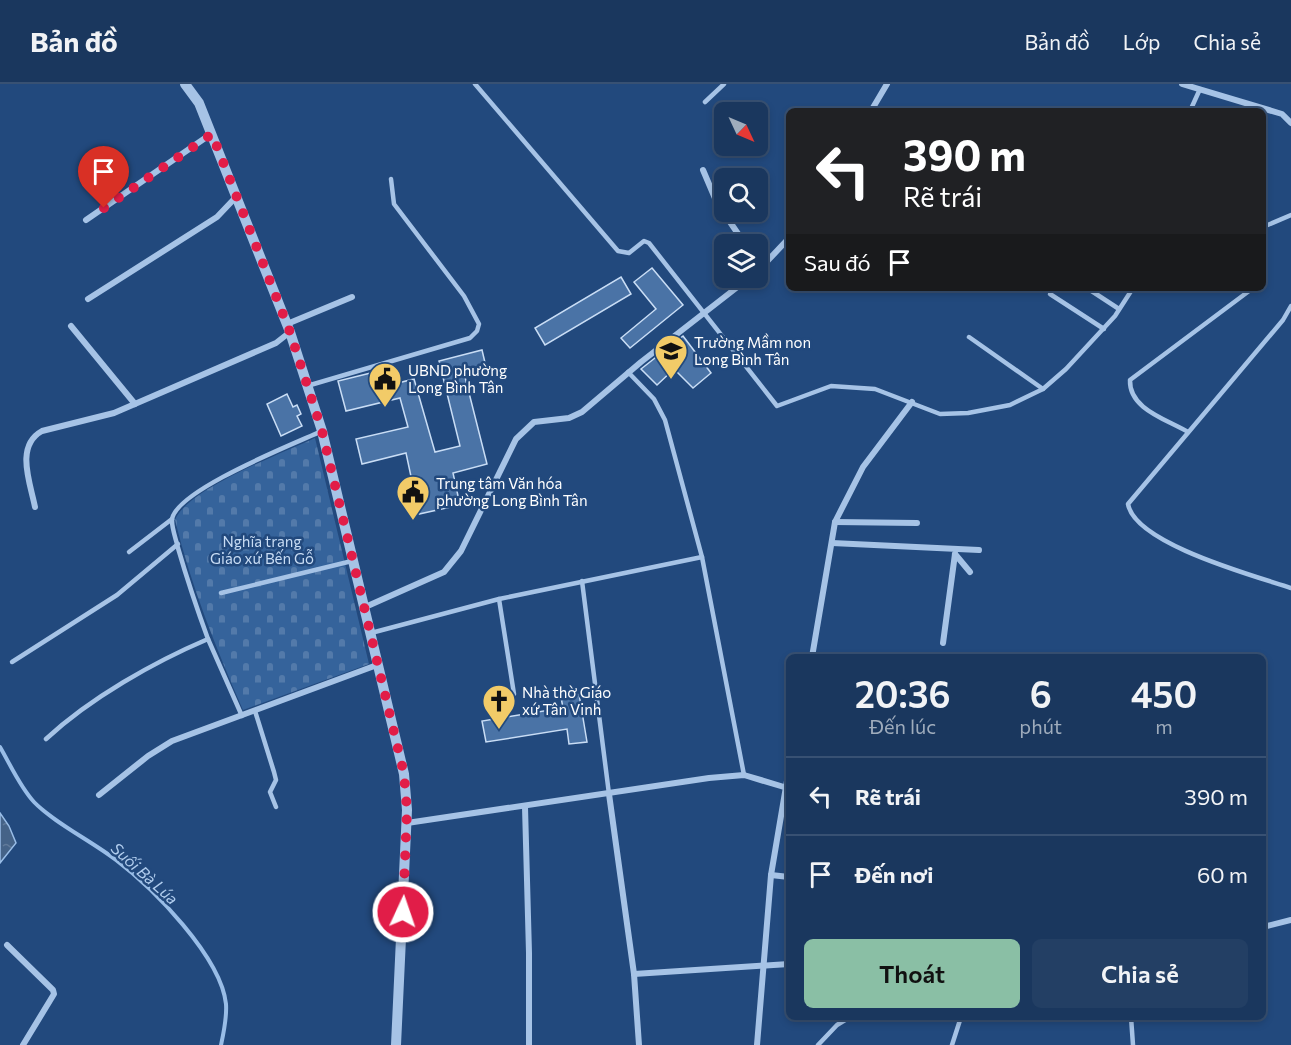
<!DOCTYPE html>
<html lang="vi">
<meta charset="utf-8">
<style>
:root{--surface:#1a375e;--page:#233f64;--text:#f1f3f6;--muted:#9facbc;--line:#385173;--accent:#8abfa5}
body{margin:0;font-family:Commissioner,sans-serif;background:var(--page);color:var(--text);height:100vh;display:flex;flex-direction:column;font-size:22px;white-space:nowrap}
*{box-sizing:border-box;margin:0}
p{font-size:20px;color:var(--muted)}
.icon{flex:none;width:33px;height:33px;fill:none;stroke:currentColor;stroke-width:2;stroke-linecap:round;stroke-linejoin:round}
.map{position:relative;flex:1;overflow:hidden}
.panel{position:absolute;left:786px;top:570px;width:480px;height:366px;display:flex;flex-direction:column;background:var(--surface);border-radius:9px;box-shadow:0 3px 9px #0003,0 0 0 2px var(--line)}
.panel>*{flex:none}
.guide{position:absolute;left:786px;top:24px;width:480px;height:183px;border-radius:9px;box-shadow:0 3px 9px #0003,0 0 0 2px var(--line);background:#202124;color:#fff;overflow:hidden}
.needle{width:39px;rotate:134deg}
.controls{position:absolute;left:714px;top:18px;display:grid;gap:12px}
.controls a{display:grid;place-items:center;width:54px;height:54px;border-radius:9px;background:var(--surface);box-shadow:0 3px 9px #0003,0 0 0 2px var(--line);font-size:30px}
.pin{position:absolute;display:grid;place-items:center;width:51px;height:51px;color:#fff;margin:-62px -26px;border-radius:50% 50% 50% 0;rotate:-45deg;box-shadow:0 0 6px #0007}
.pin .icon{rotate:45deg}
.me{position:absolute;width:66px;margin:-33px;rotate:3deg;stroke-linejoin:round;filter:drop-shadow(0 0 4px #0008)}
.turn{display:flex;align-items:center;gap:21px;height:126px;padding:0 18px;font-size:27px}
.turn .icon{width:78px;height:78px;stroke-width:2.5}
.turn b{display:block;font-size:42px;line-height:51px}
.then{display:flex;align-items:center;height:57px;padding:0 18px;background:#0003;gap:12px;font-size:22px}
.eta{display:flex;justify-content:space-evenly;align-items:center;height:102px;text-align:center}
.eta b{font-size:36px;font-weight:600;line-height:42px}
.cta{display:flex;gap:12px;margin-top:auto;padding:12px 18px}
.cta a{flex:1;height:69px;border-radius:9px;background:var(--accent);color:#111;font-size:24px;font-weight:600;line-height:69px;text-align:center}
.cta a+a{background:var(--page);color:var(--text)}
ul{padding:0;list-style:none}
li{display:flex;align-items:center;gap:18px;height:78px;padding:0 18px;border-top:2px solid var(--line)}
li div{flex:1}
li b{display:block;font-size:22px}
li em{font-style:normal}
header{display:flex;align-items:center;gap:36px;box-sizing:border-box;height:84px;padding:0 30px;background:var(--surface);border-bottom:2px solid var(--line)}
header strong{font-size:28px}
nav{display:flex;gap:33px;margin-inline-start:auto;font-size:21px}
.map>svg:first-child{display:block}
.cemetery{fill:url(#cemetery-stones)}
.water{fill:url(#water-ripples);stroke:#99bde7;stroke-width:1.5}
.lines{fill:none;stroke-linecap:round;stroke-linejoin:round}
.stream{stroke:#99bde7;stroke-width:4}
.building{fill:#4a73a6;stroke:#c9ddf5;stroke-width:1.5}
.service{stroke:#a6c3e6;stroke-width:4.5}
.minor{stroke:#a6c3e6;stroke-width:6}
.tertiary{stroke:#a6c3e6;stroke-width:10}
.route{stroke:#e11d48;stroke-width:10;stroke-dasharray:0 18}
.labels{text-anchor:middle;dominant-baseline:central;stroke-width:5;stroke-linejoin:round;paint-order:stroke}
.poi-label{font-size:15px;fill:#fff;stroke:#22497d;text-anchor:start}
.park-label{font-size:15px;fill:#c9ddf5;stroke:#22497d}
.water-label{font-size:16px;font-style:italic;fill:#b1cdee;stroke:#22497d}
</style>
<header>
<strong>Bản đồ</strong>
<nav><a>Bản đồ</a><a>Lớp</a><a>Chia sẻ</a></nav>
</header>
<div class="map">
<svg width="1291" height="961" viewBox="0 0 1291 961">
<defs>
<pattern id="cemetery-stones" width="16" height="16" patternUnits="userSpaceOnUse" patternTransform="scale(1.5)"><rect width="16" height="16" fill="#35639b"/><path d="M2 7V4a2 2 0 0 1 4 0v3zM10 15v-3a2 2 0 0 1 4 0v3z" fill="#537aaa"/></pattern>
<pattern id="water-ripples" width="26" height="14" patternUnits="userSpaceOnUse" patternTransform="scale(1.5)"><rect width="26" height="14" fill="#456388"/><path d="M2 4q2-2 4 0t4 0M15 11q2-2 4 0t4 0" fill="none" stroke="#617a9a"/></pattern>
</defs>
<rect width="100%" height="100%" fill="#22497d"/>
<!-- cemetery -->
<path class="cemetery" d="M315,354L369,580L243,626C216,564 191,502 175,436C187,405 283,369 315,354Z"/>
<!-- water -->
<path class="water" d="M0,729L9,742L16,759L0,779Z"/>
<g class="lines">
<!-- stream -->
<path class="stream" d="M0,663C10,680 20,703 34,718C53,738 93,758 116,776C153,804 221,873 226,920C227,934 224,947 221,961"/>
</g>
<!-- building -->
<g class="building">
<path d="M652,184L683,221L630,264L621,254L656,225L634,198Z"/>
<path d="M621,193L631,210L545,261L535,244Z"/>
<path d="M683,252L711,289L693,304L674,285L657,301L641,285Z"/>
<path d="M482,266L487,287L465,293L487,380L453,389L460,421L419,430L406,369L362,380L356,355L408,343L400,314L346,327L338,297L383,286L386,302L414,295L435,368L460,362L439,277Z"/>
<path d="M287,310L293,323L297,321L301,330L297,332L302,342L281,352L267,320Z"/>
<path d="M579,610L587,658L569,660L567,645L486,658L482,637L563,624L561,613Z"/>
</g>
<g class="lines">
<!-- service -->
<g class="service">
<path d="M475,0L618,167L629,169L644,157L649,159L777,322L831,302L875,305L940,330L968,329L1010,321L1043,305L1066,285L1115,232L1133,204"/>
<path d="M705,18L724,0"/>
<path d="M1190,27L1200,5"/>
<path d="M1263,143L1291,131"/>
<path d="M1087,204L1119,225"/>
<path d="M1050,210L1104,245"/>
<path d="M1291,222L1283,236L1128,420C1135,460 1255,492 1291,504"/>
<path d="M969,253L1043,305"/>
<path d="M628,288L654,315L665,336L702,473L744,691"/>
<path d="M307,302L470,254L477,247L479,240L464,212L394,120L391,95"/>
<path d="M1188,348C1166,335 1129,325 1130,296L1253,204"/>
<path d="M129,468L172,435"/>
<path d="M582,497L609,710"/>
<path d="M221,509L352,477"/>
<path d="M499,515L514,610"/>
<path d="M371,549L499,515L702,473"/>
<path d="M208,555L242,632"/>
<path d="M12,578L117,511L178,460"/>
<path d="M255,627L274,688L276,696L270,708L276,723"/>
<path d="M46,655C90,614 154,578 208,555C197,525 187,495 178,464C176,455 172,445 172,437C171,408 296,359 322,347"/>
<path d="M1131,933L1133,961"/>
<path d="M818,961L837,941L850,933"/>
<path d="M952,961L961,933"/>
</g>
<!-- minor -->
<g class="minor">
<path d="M1182,0L1282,30L1291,39"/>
<path d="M871,27L887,0"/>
<path d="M703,86L717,119L745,160"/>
<path d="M86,136L211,50"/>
<path d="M758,187L789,154"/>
<path d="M88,215L217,133L236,113"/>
<path d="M287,240L352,213"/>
<path d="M71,242L135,320"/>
<path d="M35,423C30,398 15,362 42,347L114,329L276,259L290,248"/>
<path d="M835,438L917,439"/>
<path d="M832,459L979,466"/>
<path d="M955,470L970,488"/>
<path d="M363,524L444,488L461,467L516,355L534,338L569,334L582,328L641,278L749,194"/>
<path d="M943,559L955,470"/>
<path d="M812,573L835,438L863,383L912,318"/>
<path d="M609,710L634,890L639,961"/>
<path d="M99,711L148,672L172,657L377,581"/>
<path d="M525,723L529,869V961"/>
<path d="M407,739L709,694L744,691L784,703"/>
<path d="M771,791L789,793"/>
<path d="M1263,843L1291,836"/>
<path d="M7,861L53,906L54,910L23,961"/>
<path d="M634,890L789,880"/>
<path d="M757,961L771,791L789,685"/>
</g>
<!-- tertiary -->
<path class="tertiary" d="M185,0L199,19L290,248L322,347L404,690L407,726L396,961"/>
</g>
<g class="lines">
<!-- route -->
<path class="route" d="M104,124L212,50L290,248L322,347L404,690L407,726L403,828"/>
</g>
<!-- icons -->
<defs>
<symbol id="school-pin" viewBox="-11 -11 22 30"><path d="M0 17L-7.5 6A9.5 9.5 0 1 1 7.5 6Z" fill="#f2cb68" stroke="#22497d"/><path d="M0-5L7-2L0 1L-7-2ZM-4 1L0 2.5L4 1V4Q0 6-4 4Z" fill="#111"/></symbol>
<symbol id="civic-pin" viewBox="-11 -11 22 30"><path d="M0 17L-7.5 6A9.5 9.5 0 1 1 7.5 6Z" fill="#f2cb68" stroke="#22497d"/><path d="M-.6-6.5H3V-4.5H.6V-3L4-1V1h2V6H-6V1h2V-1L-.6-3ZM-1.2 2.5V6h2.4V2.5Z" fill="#111"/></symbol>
<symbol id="church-pin" viewBox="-11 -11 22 30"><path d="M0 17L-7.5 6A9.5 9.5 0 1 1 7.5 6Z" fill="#f2cb68" stroke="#22497d"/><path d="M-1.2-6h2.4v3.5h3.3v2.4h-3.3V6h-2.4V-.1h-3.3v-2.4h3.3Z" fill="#111"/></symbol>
</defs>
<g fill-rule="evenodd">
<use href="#school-pin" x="652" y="248" width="38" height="52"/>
<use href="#civic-pin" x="366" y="276" width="38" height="52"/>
<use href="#civic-pin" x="394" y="389" width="38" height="52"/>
<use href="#church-pin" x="480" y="598" width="38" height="52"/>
</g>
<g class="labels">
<!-- poi labels -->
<g class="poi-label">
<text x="694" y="258">Trường Mầm non<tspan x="694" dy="17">Long Bình Tân</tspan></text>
<text x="408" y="286">UBND phường<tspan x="408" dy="17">Long Bình Tân</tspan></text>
<text x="436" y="399">Trung tâm Văn hóa<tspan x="436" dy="17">phường Long Bình Tân</tspan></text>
<text x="522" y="608">Nhà thờ Giáo<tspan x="522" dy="17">xứ Tân Vinh</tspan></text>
</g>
<!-- park labels -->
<g class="park-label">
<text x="262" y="457">Nghĩa trang<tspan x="262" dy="17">Giáo xứ Bến Gỗ</tspan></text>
</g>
<!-- water labels -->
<g class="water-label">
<text transform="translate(145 789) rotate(42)">Suối Bà Lúa</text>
</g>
</g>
</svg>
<div class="controls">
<a><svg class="needle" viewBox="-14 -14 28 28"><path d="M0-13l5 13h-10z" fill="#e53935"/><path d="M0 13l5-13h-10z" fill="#9facbc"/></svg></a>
<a><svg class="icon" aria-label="search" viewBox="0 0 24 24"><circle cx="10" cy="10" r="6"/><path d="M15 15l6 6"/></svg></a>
<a><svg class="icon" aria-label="layers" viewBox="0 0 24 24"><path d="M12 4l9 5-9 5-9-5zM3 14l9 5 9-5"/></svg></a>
</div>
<div class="pin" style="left:104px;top:124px;background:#d93025"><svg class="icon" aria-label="arrive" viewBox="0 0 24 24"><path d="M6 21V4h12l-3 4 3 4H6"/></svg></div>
<svg class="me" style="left:403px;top:828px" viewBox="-20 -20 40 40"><circle r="17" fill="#e11d48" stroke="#fff" stroke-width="3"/><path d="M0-11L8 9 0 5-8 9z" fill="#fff"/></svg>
<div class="guide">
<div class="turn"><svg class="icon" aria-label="left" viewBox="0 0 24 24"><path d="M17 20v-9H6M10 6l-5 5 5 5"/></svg><div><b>390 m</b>Rẽ trái</div></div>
<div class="then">Sau đó<svg class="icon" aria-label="arrive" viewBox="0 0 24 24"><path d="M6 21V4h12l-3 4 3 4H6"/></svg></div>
</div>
<section class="panel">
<div class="eta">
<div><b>20:36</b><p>Đến lúc</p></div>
<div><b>6</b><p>phút</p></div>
<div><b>450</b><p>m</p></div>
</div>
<ul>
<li><svg class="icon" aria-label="left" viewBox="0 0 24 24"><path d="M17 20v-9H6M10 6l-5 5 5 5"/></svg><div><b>Rẽ trái</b></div><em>390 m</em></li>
<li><svg class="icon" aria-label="arrive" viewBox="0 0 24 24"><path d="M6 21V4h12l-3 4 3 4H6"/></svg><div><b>Đến nơi</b></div><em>60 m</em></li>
</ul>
<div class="cta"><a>Thoát</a><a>Chia sẻ</a></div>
</section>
</div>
